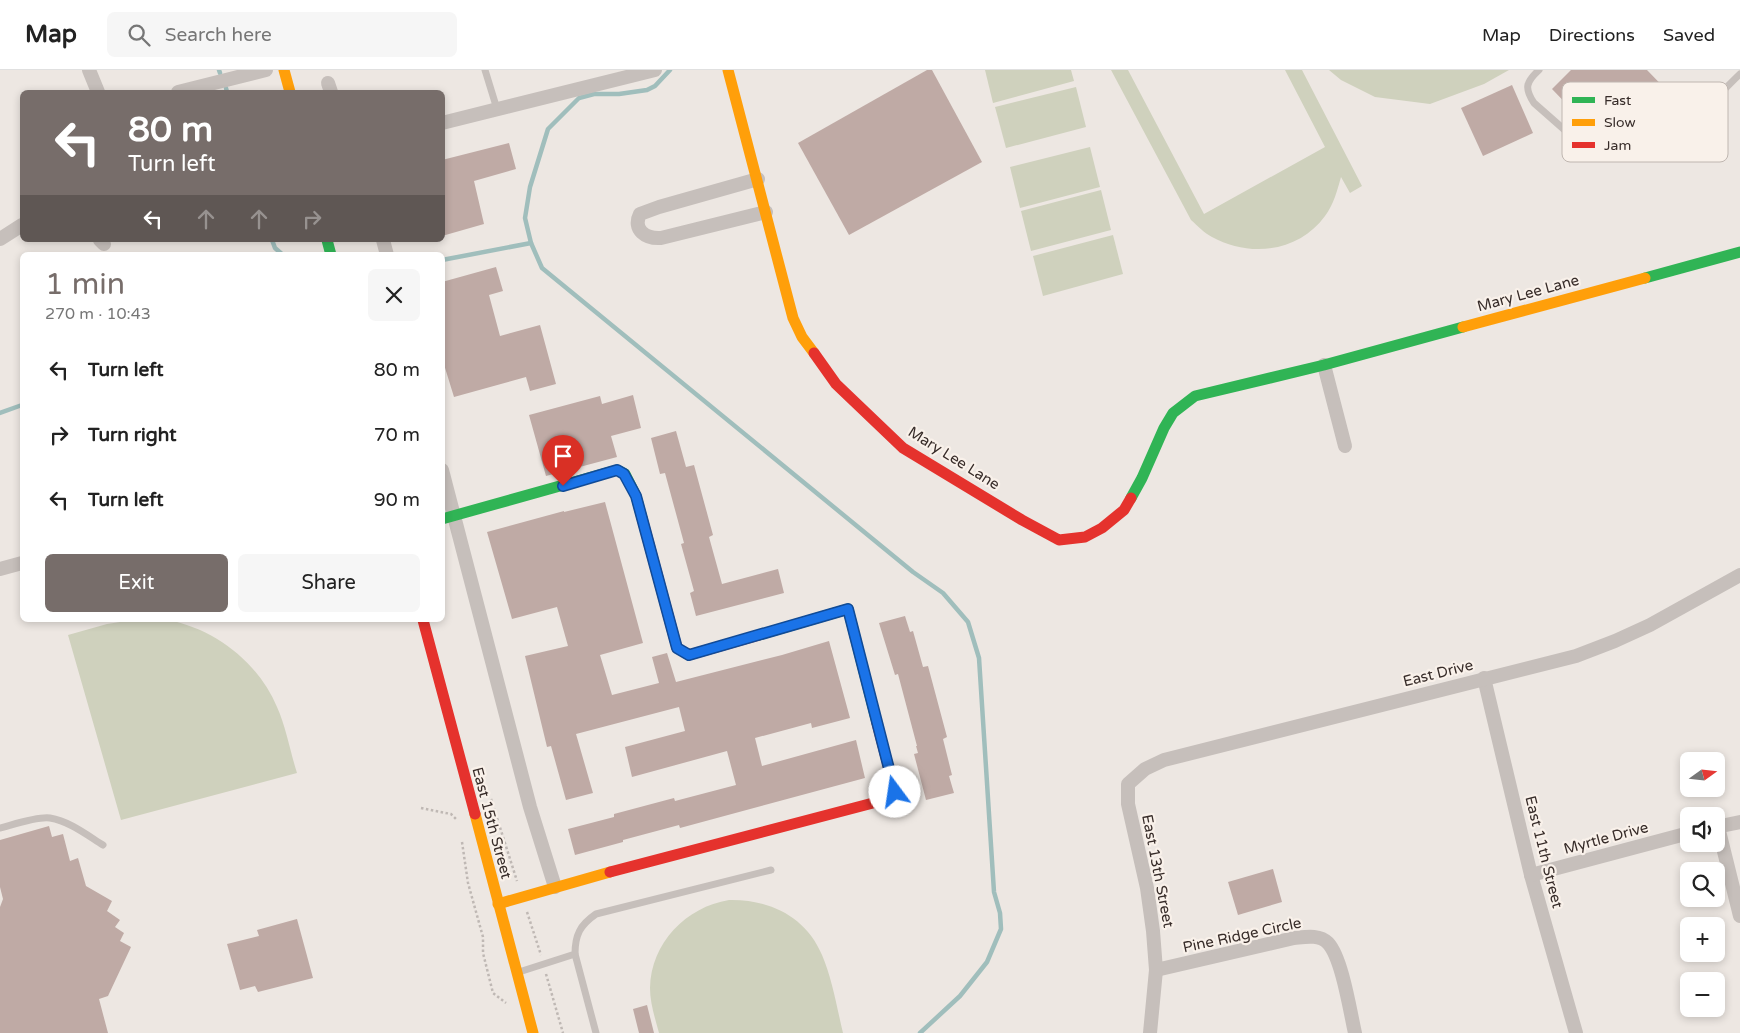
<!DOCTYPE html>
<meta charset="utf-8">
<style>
:root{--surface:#fff;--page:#f6f6f6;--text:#222;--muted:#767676;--line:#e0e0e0;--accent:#776d6a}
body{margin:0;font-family:"Varela Round",sans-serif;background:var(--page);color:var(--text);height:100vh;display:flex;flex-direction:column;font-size:19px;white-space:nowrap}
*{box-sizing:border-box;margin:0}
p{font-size:16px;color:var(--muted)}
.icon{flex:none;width:28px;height:28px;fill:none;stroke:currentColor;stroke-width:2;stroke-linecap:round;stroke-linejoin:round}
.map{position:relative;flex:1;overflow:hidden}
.side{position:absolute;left:20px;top:182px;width:425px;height:370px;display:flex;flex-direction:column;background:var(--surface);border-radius:8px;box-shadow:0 2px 8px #0003}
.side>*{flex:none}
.guide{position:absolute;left:20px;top:20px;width:425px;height:152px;border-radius:8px;box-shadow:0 2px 8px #0003;background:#776d6a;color:#fff;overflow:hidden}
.needle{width:32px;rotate:75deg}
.controls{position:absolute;left:1680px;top:682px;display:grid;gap:10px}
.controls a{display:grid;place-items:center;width:45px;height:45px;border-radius:8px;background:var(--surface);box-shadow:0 2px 8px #0003;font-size:25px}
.pin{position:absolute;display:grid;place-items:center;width:42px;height:42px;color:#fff;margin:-51px -21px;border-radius:50% 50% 50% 0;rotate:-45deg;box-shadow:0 0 5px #0007}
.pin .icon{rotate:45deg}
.me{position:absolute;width:55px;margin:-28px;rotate:346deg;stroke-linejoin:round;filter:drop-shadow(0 0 4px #0008)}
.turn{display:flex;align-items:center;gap:18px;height:105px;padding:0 25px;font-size:22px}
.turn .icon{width:65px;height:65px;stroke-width:2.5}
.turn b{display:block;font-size:35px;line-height:42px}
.lanes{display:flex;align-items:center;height:48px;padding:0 25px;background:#0003;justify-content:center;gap:25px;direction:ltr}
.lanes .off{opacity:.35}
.round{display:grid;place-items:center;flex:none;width:52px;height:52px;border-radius:8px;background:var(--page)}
.head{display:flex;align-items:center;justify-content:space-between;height:85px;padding:0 25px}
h1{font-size:30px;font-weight:600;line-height:38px;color:var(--accent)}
.primary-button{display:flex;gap:10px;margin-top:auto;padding:10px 25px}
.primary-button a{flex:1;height:58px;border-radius:8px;background:var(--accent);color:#fff;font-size:20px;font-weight:600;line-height:58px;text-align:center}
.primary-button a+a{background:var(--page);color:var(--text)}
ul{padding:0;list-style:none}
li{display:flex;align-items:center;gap:15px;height:65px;padding:0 25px}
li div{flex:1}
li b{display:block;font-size:19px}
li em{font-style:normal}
header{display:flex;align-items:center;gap:30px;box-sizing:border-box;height:70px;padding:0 25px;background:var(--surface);border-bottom:1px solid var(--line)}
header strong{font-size:24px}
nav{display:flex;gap:28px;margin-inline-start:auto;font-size:18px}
.search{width:350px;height:45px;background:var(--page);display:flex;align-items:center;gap:12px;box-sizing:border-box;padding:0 18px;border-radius:8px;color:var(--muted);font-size:19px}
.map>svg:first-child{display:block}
.green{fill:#cfd1bd}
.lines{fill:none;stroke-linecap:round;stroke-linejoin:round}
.stream{stroke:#a0bebc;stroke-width:4.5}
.building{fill:#bfaaa5}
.path{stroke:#bfb8b4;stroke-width:2.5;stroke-dasharray:2.5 2.5;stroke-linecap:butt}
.lane{stroke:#c6bfbb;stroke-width:7}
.street{stroke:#c6bfbb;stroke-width:14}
.fast{stroke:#30b455;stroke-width:11}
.slow{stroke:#ff9f0a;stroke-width:11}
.jam{stroke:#e5322d;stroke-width:11}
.route-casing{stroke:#114b97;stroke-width:12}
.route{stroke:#1a73e8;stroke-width:9}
.labels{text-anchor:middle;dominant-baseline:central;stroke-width:4.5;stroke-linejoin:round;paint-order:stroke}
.street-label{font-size:15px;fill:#372c29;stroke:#f9f1ea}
.key{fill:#f9f1ea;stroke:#bfb6b0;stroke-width:1}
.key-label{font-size:14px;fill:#372c29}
</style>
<header>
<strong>Map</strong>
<div class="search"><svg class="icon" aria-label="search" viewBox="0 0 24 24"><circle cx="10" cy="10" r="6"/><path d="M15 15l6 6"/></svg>Search here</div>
<nav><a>Map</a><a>Directions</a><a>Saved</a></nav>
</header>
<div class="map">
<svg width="1740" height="963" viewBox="0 0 1740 963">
<rect width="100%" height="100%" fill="#ede7e2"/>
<!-- green -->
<g class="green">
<path d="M985,0H1071L1074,11L993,33Z"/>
<path d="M1111,0H1128L1204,144L1325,77L1285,0H1302L1362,116L1350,123L1341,107C1337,121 1334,134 1325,146C1299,182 1250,188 1212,167C1204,163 1198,156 1191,150Z"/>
<path d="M1329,0H1509L1484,14L1430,34L1375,27L1341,10Z"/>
<path d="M1076,17L1086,57L1006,78L995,37Z"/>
<path d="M1090,77L1100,117L1020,138L1010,97Z"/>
<path d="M1101,120L1111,160L1031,181L1021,141Z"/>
<path d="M1113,165L1123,204L1043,226L1033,186Z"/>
<path d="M133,550C144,550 157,549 168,550C215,559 258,592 277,637C286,657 290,681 297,703L121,750L68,565L107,554Z"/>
<path d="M729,830C768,829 806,846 822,885C832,908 837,938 843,963H659C655,948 650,933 650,918C651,873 686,837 729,830Z"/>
</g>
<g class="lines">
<!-- stream -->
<g class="stream">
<path d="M219,0L220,3"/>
<path d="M670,0L655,16L647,20L619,24H594L579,28L548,59L530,117L525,148L531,173L542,198L913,502L943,523L968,552L979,588L994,822L1000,843L1001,859L987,892L960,926L920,963"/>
<path d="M226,18L227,22"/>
<path d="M272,170L275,178L283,185"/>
<path d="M442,190L531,173"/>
<path d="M0,343L22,335"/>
</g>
</g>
<!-- building -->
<g class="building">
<path d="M927,0H932L982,92L849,165L798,73Z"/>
<path d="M1571,0H1647L1681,35L1660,55L1641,36L1604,73L1552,19Z"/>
<path d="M1512,15L1533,63L1483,86L1461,38Z"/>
<path d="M509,73L516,99L474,111L484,154L442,166V90Z"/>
<path d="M496,197L503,221L489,225L500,266L540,255L556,314L530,321L526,307L454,327L442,288V212Z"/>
<path d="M633,325L641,358L611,366L617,387L546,406L529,345L600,326L602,334Z"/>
<path d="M676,361L686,397L694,395L713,465L709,467L722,514L778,499L784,523L696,546L690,523L694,521L681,474L684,473L665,403L660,404L651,368Z"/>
<path d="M605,432L643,573L600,585L612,625L659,613L652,587L667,583L676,612L782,585L829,571L850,648L812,658L811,653L755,668L762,696L856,670L865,708L680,758L679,755L623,770V772L575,785L568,759L614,747V744L674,728L675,731L736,715L727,681L632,707L625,677L685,661L679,637L576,664L593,723L566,730L551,676L547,677L525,586L568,576L557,537L512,549L487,462L564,441V442Z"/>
<path d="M905,546L910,562L913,561L923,597L928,596L947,667L943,669L952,705L949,706L954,723L926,730L914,684L918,683L916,676H917L898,604L895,605L879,553Z"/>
<path d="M49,756L52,767L63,764L70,791L78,788L86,816L112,831L107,841L120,850L115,857L124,863L120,871L131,877L108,926L99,929L108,963H0V837L3,829L0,817V770Z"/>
<path d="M1273,799L1282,832L1238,845L1228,812Z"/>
<path d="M297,849L313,908L258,922L255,916L240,920L227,874L259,866L257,860Z"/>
<path d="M647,935L654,963H639L633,939Z"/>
</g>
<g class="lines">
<!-- path -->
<g class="path">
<path d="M491,729L517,811"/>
<path d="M421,738L451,744L457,750"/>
<path d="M462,772L468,813L483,867V883L493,923L506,933"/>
<path d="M527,842L541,885"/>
<path d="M546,904L563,963"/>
</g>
<!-- lane -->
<g class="lane">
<path d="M485,0L497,39"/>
<path d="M1539,0C1526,12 1524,18 1534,33L1592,84C1613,84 1641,81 1661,72C1688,60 1718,25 1740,4"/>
<path d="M0,758C12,755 38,746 50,748C69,751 87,765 103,775"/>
<path d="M575,884L596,963"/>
<path d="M519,902L575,884C575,865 580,855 596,844L771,800"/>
</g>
<!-- street -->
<g class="street">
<path d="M89,0L98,22"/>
<path d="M328,13L331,22"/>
<path d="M178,22L266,0"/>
<path d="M442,53L655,0"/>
<path d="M758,109L659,137L640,144C632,160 646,169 661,168L766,142"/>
<path d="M0,169L22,155"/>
<path d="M100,170L104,174"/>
<path d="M383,170L387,185"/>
<path d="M1324,295L1345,376"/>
<path d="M442,400L530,737L555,817"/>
<path d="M0,499L22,493"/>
<path d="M1484,608L1531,805L1576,963"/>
<path d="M1716,757L1740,752"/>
<path d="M1718,757L1740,846"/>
<path d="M1531,805L1689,763"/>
<path d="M1156,900L1294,868C1305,867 1319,864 1328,873C1342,888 1350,941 1355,963"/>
<path d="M1150,963L1156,900L1153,861L1147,818L1128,734V714L1145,699L1164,690L1576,586L1615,571L1650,555L1740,505"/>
</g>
<!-- fast -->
<g class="fast">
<path d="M327,170L331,185"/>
<path d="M1645,208L1740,182"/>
<path d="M1131,428L1142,408L1164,358L1173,343L1195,326L1324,295L1463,257"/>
<path d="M442,449L617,400L625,404L636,426L642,448"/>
<path d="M759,565L848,539L877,653"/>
</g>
<!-- slow -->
<g class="slow">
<path d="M284,0L290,22"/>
<path d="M728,0L793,248L802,267L814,283"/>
<path d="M1463,257L1645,208"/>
<path d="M475,744L533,963"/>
<path d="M498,834L610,802"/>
</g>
<!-- jam -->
<g class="jam">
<path d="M814,283L836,314L903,378L1022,450L1059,470L1085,467L1102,458L1124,440L1131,428"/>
<path d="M642,448L677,578L689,585L759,565"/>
<path d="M423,550L475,744"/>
<path d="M610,802L892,728L895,722L877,653"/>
</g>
</g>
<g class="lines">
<defs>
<path id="route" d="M563,416L617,400L624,404L636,426L677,578L689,585L848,539L895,722"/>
</defs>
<!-- route casing -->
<use href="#route" class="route-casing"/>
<!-- route -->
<use href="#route" class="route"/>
</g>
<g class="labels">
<!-- street labels -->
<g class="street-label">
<text transform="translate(1528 223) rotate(-15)">Mary Lee Lane</text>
<text transform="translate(954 388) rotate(32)">Mary Lee Lane</text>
<text transform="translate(1438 603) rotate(-14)">East Drive</text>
<text transform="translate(492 753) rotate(75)">East 15th Street</text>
<text transform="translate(1606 768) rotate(-15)">Myrtle Drive</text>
<text transform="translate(1544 782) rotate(76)">East 11th Street</text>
<text transform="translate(1158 801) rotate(79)">East 13th Street</text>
<text transform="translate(1242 865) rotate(-12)">Pine Ridge Circle</text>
</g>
</g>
<!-- legend -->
<rect x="1562" y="12" width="166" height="80" rx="8" class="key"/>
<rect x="1572" y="27" width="23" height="6" fill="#30b455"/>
<rect x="1572" y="49" width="23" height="7" fill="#ff9f0a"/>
<rect x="1572" y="72" width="23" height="6" fill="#e5322d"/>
<g class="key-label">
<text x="1604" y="35">Fast</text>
<text x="1604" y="57">Slow</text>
<text x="1604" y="80">Jam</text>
</g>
</svg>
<div class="controls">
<a><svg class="needle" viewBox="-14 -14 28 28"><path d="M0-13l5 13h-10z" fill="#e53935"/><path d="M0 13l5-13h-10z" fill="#767676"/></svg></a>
<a><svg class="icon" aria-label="sound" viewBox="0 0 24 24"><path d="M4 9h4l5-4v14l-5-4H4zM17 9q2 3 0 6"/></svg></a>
<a><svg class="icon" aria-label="search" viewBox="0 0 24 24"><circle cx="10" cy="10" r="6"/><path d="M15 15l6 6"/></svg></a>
<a>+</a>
<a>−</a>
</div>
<div class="pin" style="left:563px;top:416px;background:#d93025"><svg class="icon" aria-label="arrive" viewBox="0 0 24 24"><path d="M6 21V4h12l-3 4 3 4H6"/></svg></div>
<svg class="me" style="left:895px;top:722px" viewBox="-20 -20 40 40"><circle r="19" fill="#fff"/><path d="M0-13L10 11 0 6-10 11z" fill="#1a73e8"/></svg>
<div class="guide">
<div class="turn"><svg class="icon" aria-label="left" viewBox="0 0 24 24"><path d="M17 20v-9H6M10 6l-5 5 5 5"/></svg><div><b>80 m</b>Turn left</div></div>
<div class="lanes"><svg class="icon" aria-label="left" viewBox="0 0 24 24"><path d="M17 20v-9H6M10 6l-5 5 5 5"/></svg><svg class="icon off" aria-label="ahead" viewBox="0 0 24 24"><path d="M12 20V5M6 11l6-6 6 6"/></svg><svg class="icon off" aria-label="ahead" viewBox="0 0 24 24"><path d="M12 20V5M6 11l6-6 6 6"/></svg><svg class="icon off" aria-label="right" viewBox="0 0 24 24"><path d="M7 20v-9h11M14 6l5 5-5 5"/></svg></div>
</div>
<section class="side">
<div class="head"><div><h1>1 min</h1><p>270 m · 10:43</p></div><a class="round"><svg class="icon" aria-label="close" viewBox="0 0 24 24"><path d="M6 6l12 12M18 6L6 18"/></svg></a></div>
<ul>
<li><svg class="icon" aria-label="left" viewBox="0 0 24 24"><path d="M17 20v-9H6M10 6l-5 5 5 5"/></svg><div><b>Turn left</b></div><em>80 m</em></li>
<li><svg class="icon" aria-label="right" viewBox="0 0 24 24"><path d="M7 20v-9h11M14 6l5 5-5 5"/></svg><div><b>Turn right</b></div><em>70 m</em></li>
<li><svg class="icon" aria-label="left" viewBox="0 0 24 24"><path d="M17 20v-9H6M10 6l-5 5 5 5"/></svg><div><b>Turn left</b></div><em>90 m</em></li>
</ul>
<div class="primary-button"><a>Exit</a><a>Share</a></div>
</section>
</div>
